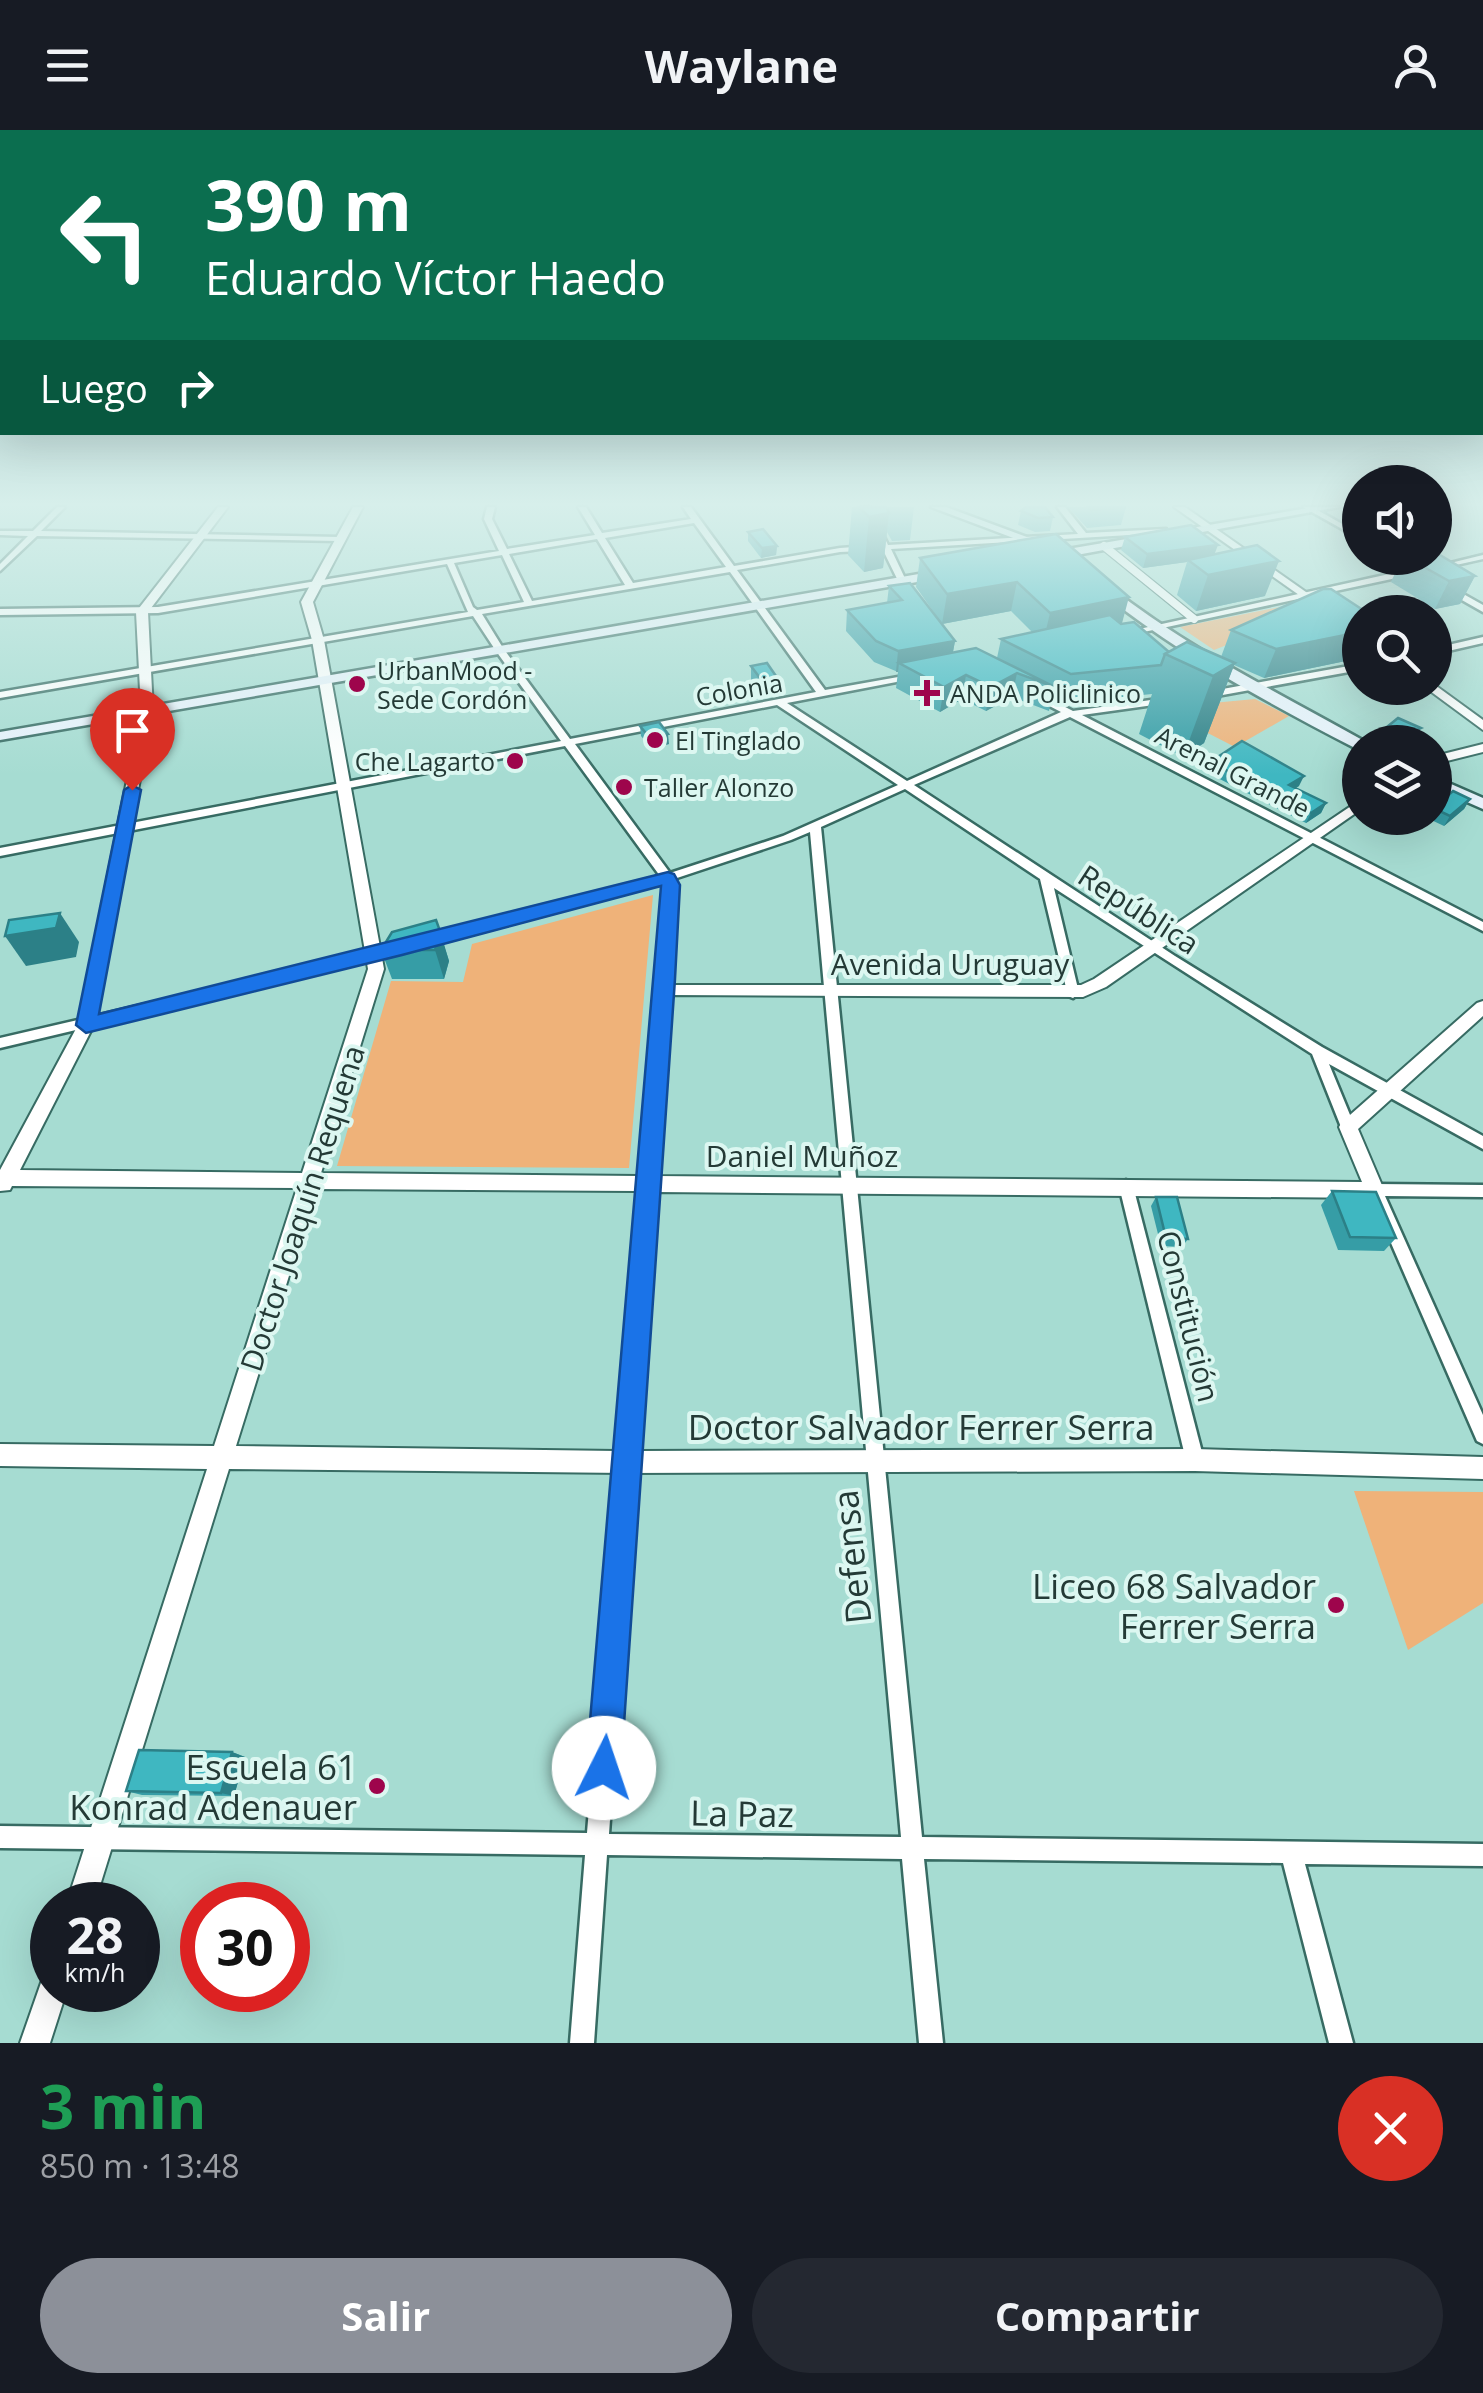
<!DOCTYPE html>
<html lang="es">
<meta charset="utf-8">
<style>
:root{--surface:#171b24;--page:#242831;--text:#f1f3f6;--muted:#9ea1a6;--accent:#8c9099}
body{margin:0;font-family:"Open Sans",sans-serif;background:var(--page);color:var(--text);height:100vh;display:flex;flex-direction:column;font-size:38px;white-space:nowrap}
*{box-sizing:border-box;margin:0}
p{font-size:32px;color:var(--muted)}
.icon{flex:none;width:55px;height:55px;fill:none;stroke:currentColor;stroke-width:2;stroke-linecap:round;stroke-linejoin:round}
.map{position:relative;height:1913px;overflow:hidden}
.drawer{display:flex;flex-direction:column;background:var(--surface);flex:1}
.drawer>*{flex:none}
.banner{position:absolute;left:0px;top:0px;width:1485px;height:305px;box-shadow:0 10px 40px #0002;background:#0b6e4f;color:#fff;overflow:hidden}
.tools{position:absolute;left:1342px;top:335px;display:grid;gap:20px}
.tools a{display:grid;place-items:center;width:110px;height:110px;border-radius:50%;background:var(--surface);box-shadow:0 10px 40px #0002;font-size:50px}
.speed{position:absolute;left:30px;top:1752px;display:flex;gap:20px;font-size:50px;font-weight:700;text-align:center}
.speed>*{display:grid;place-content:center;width:130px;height:130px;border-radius:50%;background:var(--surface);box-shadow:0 10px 40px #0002;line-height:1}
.speed small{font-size:25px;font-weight:400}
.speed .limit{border:15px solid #d22;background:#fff;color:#111}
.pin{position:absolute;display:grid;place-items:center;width:85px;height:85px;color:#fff;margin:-102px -42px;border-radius:50% 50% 50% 0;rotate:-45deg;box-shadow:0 0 10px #0007}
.pin .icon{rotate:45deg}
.me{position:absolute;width:110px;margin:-55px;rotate:4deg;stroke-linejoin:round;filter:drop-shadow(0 0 8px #0008)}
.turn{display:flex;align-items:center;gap:35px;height:210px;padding:0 40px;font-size:45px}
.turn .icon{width:130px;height:130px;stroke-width:2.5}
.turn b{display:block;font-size:70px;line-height:85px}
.then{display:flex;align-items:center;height:95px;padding:0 40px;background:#0003;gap:20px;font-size:38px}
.round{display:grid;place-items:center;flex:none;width:105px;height:105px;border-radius:52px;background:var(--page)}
.head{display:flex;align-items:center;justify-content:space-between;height:170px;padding:0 40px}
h1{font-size:60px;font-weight:700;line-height:75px;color:#1e9e55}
.button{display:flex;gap:20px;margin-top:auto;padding:20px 40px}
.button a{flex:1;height:115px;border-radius:60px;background:var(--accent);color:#fff;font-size:40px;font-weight:700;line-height:115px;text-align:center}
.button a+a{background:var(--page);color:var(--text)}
header{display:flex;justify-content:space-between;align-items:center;height:130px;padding:0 40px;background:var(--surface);font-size:45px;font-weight:700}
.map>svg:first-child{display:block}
.green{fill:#efb279}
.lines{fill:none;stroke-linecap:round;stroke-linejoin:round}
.pedestrian-casing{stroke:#376b63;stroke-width:10}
.minor-casing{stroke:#376b63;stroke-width:5}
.tertiary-casing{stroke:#376b63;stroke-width:4}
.secondary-casing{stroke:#376b63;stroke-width:5}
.pedestrian{stroke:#fff;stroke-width:8}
.minor{fill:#fff;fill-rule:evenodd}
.tertiary{fill:#fff;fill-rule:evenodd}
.secondary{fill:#e7f2fb;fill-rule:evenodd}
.wall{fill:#369da6}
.shaded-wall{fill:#2c8087}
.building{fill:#3fb7c1;stroke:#2c8087;stroke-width:2.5}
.route{fill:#1a73e8;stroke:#114b97;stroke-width:2.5}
.poi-dot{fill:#9e054c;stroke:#dcf7f1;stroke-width:4}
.labels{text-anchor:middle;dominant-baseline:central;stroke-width:8;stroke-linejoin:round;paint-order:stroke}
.far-poi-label{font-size:25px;fill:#243a36;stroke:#dcf7f1;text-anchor:start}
.far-street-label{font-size:25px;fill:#243a36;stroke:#dcf7f1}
.street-label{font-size:30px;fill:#243a36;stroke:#dcf7f1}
.near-street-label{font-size:35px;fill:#243a36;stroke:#dcf7f1}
.near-poi-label{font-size:35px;fill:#243a36;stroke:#dcf7f1;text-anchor:end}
</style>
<header><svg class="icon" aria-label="menu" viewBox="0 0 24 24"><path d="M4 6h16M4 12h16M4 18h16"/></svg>Waylane<svg class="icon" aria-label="person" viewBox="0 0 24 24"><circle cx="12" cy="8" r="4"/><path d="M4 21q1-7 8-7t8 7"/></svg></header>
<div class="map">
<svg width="1483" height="1913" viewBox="0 0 1483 1913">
<rect width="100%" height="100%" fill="#a6dcd2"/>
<!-- green -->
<g class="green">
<path d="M1305,472L1316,480L1214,520L1180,497Z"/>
<path d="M1255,569L1289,586L1235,617L1159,578Z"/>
<path d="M653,765L629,1038L337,1036L391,851L463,852L472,814Z"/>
<path d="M1354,1361L1483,1362V1473L1408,1520Z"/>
</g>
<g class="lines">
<defs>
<path id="pedestrian" d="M1104,416L1194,489"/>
<g id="minor">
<path d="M57,377H65L41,401L340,407L344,409L340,411L37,406L0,441V434L28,406L0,405V401H33Z"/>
<path d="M487,377H495L492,389L507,419L595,405L578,377H586L602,403L691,389L683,377H691L734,436L840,418L881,415L862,377H870L888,415L1078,404L1057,377H1065L1086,403L1166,399V403H1163L891,419L912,463L908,466L904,463L883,420L840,422L737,440L825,560L915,544L917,546L912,549L787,573L907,651L1061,582L1032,567V563H1038L1073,581L1165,568L1170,571L1168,573L1082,585L1483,792V801L1070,587L914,655L1175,826L1322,917L1483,1006V1019L1329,934L1355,997L1353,1001H1343L1341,997L1312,924L1054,758L1079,863L1073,868L1068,866L1040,749L905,659L821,697L922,1707L1483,1714V1736L1305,1734L1353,1913H1329L1283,1733L924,1729L943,1913H919L902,1729L607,1725L594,1913H570L585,1725L0,1718V1696L587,1703L617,1332L620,1326L626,1323L632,1326L635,1332L609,1704L901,1707L810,702L791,710L674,749L676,755L669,859L663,864L657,859L664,753L424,817L418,813L424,809L660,746L565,616L0,726V718L561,611L496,521L473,486L0,568V562L468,482L447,434L158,483L0,485V479L158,477L499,421L484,389ZM694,393L726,437L633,453L605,408ZM597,409L625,455L532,471L509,424ZM502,425L524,472L477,480L473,477L454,433ZM730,442L816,562L570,609L503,518L482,484ZM777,575L898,655L783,706L670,743L575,614Z"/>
<path d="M1303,377H1312L1360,404V409Z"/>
<path d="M1483,425V429L1438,439L1434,437Z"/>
<path d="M1412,439L1415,440V444L1125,506L1121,503Z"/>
<path d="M1449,456L1483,475V482L1446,461L1445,459Z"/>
<path d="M1483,507V513L1435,524V518Z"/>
<path d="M1360,534V540L1206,568L1201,565L1206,562Z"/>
<path d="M384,819L388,820L390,823L388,826L0,918V908Z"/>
<path d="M1126,1050L1131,1052L1133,1056L1204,1330L1201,1336L1195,1339L1189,1336L1186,1330L1119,1056L1121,1052Z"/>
<path d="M1375,1054L1483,1055V1067L1385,1066L1483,1285V1314L1477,1311L1368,1060L1370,1056Z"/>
</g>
<g id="tertiary">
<path d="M218,377H228L148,482L153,580L94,895L20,1040L302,1043L368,839L312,510L301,472L353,377H363L313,472L324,510L384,839L321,1043L639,1046L657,855H1081L1094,849L1360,670V680L1106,857L1083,867L671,865L658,1046L1362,1052L1339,997L1342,992L1477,873L1483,871V886L1358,999L1384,1060L1382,1066L1375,1068L657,1062L638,1321L1195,1319L1483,1327V1349L1195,1341L626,1343L229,1339L94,1775H66L207,1339L0,1336V1314L214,1316L297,1058L12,1056L10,1060L0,1061V1040L78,895L141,580L136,482ZM316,1059L638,1061L616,1321L236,1316Z"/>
<path d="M1174,377H1185L1360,500V508Z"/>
<path d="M1435,555L1483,590V600L1426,558H1435Z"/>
<path d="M1483,614V622L1435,634V626Z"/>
<path d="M52,1845V1860H67L50,1913H20L42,1850Z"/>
</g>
<g id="secondary">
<path d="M931,377H946L1062,420L1314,377H1339L1049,430L1043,426L1051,422Z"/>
<path d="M942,440L948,444L946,447L0,610V602Z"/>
<path d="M1102,457H1110C1193,522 1276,561 1366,612H1360V619L1355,618C1266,572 1180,525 1102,463Z"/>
<path d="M1435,647L1483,668V679L1435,658Z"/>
</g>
</defs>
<!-- pedestrian casing -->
<use href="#pedestrian" class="pedestrian-casing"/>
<!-- minor casing -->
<use href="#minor" class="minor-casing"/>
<!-- tertiary casing -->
<use href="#tertiary" class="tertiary-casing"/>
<!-- secondary casing -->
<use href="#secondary" class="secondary-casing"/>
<!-- pedestrian -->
<use href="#pedestrian" class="pedestrian"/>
<!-- minor -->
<use href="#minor" class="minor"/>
<!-- tertiary -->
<use href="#tertiary" class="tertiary"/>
<!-- secondary -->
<use href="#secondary" class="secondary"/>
</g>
<!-- wall -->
<g class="wall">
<path d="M852,377H914L910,410L892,411L887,402L883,438L864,442L848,425Z"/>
<path d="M1068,377H1126L1121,395L1087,398Z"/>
<path d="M1021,381L1053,387L1050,401L1035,402L1018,395Z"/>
<path d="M748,402L777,416L776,425L761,428L748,411Z"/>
<path d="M1056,404L1122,494L1169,522L1221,527L1231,500L1360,482V528L1264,548L1234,535L1204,613L1183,627L1139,604L1152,564L1063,573L1052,567L1049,581L1012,567L986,581L962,569L940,582L896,558L898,542L874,532L846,501L847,480L887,473L889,456L955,511L953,522L997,528L1001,509L1032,502L1011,481L942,494L916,457L920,428Z"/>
<path d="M1125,407L1215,424L1265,466L1196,481L1177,465L1187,432L1143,438L1121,420Z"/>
<path d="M1402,428H1435L1475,446L1460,474L1435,479L1391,452Z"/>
<path d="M751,536L778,549V564L762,567L751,550Z"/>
<path d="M640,596L669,614L651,618L641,606Z"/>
<path d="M1382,601L1415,609L1408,612H1376Z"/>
<path d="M1210,632L1299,656L1295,658L1326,673L1321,683L1306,693L1206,642Z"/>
<path d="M1470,669L1464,679L1444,696L1427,688H1435V677Z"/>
<path d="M436,790L449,831L444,849H392L381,820Z"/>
<path d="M1332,1061L1396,1108L1384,1121L1338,1120L1321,1075Z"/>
<path d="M1156,1067L1188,1109L1182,1117L1161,1116L1151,1076Z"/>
<path d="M232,1622L245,1627L234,1666L142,1665L126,1661Z"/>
</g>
<!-- shaded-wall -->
<g class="shaded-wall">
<path d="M889,383L883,438L864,442L869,387Z"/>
<path d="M1218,415L1213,428L1188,430L1187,432L1143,438L1147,424Z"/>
<path d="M777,416L776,425L761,428L762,418Z"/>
<path d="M1279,431L1265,466L1196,481L1208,445Z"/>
<path d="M1475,446L1460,474L1435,479L1449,451Z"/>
<path d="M1017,452L1011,481L942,494L947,464Z"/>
<path d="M1129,467L1121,497L1043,513L1050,483Z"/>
<path d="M1360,502V528L1264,548L1276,519Z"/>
<path d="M955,511L951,532L899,533L898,542H896L898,521Z"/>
<path d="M1235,533L1204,613L1183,627L1213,546Z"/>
<path d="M1017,543L1012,567L986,581L991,557Z"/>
<path d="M966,545L962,569L940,582L944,557Z"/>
<path d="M778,549V564L762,567L763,552Z"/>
<path d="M1421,598L1415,609L1408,612H1396L1398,608Z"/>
<path d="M668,604L669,614L651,618L650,608Z"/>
<path d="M1304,646L1299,656L1284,665L1289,655Z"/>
<path d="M1470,669L1464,679L1444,696L1450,686Z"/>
<path d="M1326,673L1321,683L1306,693L1311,683Z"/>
<path d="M60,783L79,812L76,827L26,836L5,806Z"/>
<path d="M440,801L449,831L444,849L435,820Z"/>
<path d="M232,1622L245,1627L234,1666L221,1663Z"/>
</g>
<!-- building -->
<g class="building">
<path d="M859,377H886L889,383L869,387Z"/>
<path d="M1026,377H1045L1053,387L1038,388L1021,381Z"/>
<path d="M1088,377H1126L1091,380Z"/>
<path d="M1191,395L1218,415L1147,424L1125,407Z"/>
<path d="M763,399L777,416L762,418L748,402Z"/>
<path d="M1056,404L1129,467L1050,483L1017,452L947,464L920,428Z"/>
<path d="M1257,415L1279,431L1208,445L1188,430Z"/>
<path d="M1435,422L1475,446L1449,451L1408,428H1435Z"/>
<path d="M910,453L955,511L898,521L876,511L847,480L902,470L889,456Z"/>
<path d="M1323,459H1331L1366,482H1360V502L1276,519L1231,500Z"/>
<path d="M1110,485L1121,494L1134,492L1169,522L1165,524L1161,535L1071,544L1001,509Z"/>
<path d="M1187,512L1235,533L1213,546L1165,524Z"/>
<path d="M976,518L1055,557L1017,543L991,557L966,545L944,557L899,533Z"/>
<path d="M767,533L778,549L763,552L751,536Z"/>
<path d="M1398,588L1421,598L1398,608L1382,601Z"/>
<path d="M659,592L668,604L650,608L640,596Z"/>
<path d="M1242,611L1304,646L1289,655L1326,673L1311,683L1210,632Z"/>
<path d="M1453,661L1470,669L1450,686L1435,679V677Z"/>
<path d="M60,783L56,798L5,806L9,790Z"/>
<path d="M436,790L440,801L435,820H381L392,802Z"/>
<path d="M1332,1061L1376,1062L1396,1108L1350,1107Z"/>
<path d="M1156,1067H1177L1188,1109L1166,1108Z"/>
<path d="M139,1620L232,1622L221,1663L126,1661Z"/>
</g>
<!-- sky -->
<linearGradient id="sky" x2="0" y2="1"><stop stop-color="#7ba4a6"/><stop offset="0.58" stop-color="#d7efeb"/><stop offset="1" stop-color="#d7efeb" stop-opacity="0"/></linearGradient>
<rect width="1483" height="645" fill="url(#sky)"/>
<!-- route -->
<path class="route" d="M132,655L141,660L99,884L668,742L674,744L680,755L675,849L621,1638L616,1650L604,1655L592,1650L586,1638L661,756L402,825L86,903L76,895L124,660Z"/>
<!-- markers -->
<g class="poi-dot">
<circle cx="357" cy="554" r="10"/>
<path d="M922 548h10v10h10v10h-10v10h-10v-10h-10v-10h10z"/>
<circle cx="655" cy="610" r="10"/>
<circle cx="515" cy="631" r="10"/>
<circle cx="624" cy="657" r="10"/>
<circle cx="1336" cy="1475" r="10"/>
<circle cx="377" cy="1656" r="10"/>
</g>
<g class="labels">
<!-- far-poi labels -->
<g class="far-poi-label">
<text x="377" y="540">UrbanMood -<tspan x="377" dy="29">Sede Cordón</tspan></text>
<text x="950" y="563">ANDA Policlinico</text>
<text x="675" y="610">El Tinglado</text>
<text x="495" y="631" text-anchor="end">Che Lagarto</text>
<text x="644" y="657">Taller Alonzo</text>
</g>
<!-- far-street labels -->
<g class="far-street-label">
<text transform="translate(739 559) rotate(-10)">Colonia</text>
<text transform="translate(1233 641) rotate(27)">Arenal Grande</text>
</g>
<!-- street labels -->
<g class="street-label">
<text transform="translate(1139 779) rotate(33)">República</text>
<text x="950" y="833">Avenida Uruguay</text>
<text x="802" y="1025">Daniel Muñoz</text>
<text transform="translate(302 1078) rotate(-72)">Doctor Joaquín Requena</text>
<text transform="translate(1189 1186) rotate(76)">Constitución</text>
</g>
<!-- near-street labels -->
<g class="near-street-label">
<text x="921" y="1296">Doctor Salvador Ferrer Serra</text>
<text transform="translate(851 1427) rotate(-96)">Defensa</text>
<text transform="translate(742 1683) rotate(1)">La Paz</text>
</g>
<!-- near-poi labels -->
<g class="near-poi-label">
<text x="1316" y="1455">Liceo 68 Salvador<tspan x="1316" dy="40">Ferrer Serra</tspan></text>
<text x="357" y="1636">Escuela 61<tspan x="357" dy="40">Konrad Adenauer</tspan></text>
</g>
</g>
</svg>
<div class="tools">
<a><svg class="icon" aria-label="sound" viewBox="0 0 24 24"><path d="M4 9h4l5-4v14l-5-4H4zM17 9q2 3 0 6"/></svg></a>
<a><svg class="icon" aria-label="search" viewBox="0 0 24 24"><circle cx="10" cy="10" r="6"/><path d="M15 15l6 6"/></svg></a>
<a><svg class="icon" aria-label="layers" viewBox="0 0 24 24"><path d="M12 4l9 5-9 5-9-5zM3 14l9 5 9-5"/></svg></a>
</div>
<div class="speed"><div>28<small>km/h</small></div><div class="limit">30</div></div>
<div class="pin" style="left:132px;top:660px;background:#d93025"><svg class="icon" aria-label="arrive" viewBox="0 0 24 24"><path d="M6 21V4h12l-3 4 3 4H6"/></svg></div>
<svg class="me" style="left:604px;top:1638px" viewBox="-20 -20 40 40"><circle r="19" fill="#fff"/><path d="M0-13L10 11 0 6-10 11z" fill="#1a73e8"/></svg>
<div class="banner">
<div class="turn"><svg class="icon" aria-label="left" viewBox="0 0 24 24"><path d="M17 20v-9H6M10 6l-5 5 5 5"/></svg><div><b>390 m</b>Eduardo Víctor Haedo</div></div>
<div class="then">Luego<svg class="icon" aria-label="right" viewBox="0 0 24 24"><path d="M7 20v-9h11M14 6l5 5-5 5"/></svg></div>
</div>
</div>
<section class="drawer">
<div class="head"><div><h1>3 min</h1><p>850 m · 13:48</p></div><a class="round" style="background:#d93025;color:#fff"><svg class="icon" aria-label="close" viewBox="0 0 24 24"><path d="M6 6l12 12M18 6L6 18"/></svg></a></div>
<div class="button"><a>Salir</a><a>Compartir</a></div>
</section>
